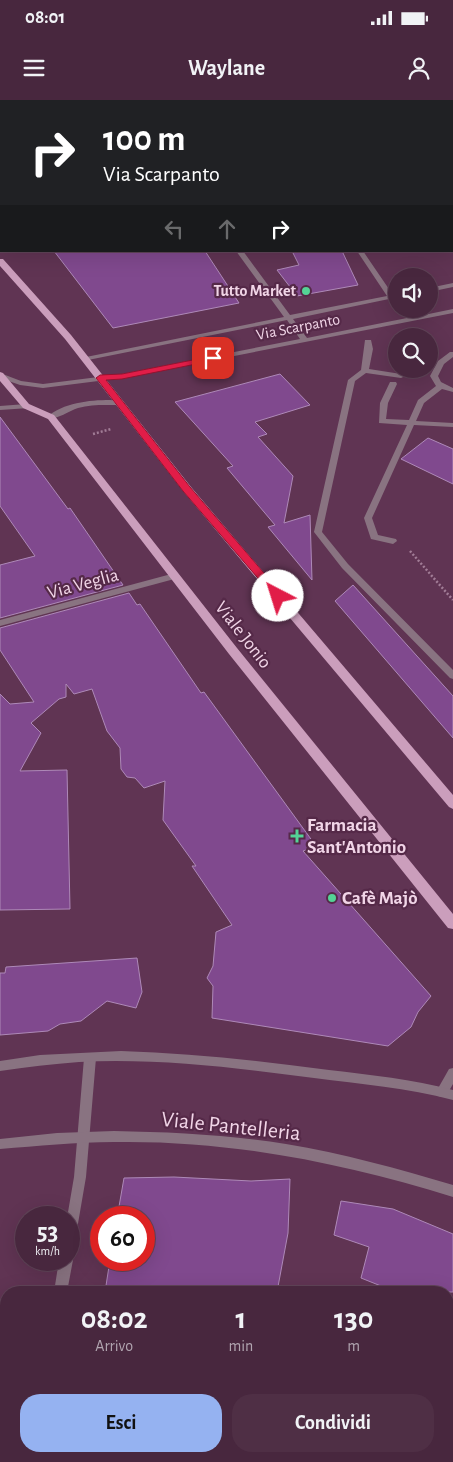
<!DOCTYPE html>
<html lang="it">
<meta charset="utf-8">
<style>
:root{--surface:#48273e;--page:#4f2f45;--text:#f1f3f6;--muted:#b1a5b0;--line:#604458;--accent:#95b2f1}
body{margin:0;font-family:"Alegreya Sans",sans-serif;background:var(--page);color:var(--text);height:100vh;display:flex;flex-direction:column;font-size:19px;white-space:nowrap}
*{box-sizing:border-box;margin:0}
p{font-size:16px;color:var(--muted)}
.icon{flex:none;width:28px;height:28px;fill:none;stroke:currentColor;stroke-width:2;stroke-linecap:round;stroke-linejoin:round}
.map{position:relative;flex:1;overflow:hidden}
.details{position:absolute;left:0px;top:1186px;width:454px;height:176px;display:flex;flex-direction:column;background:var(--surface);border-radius:20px 20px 0 0;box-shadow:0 5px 20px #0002,0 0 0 1px var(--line)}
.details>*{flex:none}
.hud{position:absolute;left:0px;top:0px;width:454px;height:152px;box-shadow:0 5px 20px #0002,0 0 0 1px var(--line);background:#202124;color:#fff;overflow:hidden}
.controls{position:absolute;left:388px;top:168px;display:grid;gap:10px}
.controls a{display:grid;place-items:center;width:50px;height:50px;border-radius:50%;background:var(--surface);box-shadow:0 5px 20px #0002,0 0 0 1px var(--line);font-size:25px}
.speed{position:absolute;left:15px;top:1106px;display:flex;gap:10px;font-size:25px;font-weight:700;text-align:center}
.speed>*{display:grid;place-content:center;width:65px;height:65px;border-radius:50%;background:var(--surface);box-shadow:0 5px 20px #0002,0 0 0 1px var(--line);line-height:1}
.speed small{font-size:12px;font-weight:400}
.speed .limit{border:8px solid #d22;background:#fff;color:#111}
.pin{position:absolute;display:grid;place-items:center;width:42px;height:42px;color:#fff;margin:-21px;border-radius:10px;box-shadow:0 2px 8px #0006}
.me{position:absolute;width:55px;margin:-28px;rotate:320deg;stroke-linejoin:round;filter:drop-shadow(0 0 4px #0008)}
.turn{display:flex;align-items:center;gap:18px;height:105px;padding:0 20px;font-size:22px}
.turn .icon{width:65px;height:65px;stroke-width:2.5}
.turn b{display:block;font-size:35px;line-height:42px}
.lanes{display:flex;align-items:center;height:48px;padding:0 20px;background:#0003;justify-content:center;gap:25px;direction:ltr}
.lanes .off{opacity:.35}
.eta{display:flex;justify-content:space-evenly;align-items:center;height:85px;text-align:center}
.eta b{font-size:30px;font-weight:700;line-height:35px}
.primary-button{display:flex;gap:10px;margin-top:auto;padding:10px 20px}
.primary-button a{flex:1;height:58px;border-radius:20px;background:var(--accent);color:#111;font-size:20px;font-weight:700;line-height:58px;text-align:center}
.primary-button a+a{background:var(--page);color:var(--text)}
.status{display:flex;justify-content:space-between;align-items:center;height:35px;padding:0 25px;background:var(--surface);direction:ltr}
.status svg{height:14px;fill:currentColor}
header{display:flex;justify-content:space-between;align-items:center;height:65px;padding:0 20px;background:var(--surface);font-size:22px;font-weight:700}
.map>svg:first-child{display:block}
.building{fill:#80498e;stroke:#ae89b8}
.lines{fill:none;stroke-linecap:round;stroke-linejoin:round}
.path{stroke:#a17c96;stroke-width:2.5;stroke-dasharray:2 2;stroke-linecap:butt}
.service{stroke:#897381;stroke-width:10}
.pedestrian{fill:#897381;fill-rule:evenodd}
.minor{fill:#897381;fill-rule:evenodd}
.tertiary{fill:#897381;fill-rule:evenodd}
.secondary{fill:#ae8ba2;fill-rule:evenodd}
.primary{fill:#cb9ebc;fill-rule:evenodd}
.route{fill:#e11d48;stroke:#92132f}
.poi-dot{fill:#54d396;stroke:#552948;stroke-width:2}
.labels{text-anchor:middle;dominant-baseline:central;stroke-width:4.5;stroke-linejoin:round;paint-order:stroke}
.far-poi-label{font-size:16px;font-weight:bold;fill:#f1d5e7;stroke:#552948;text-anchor:end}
.far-street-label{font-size:16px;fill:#f1d5e7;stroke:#552948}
.street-label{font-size:19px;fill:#f1d5e7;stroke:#552948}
.poi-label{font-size:19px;font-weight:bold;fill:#f1d5e7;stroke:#552948;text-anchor:start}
.near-street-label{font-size:22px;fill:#f1d5e7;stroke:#552948}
</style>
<div class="status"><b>08:01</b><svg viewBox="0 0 49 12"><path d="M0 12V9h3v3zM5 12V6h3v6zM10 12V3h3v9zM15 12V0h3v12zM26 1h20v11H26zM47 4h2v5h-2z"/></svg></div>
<header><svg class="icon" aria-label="menu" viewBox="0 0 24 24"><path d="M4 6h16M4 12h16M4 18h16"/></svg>Waylane<svg class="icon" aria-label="person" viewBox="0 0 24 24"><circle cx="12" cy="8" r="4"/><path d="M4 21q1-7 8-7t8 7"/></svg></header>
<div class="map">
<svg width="453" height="1362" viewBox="0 0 453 1362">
<rect width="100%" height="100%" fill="#603453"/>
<!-- building -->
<g class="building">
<path d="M54,151H205L239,203L113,228Z"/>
<path d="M292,151H342L358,185L297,196L277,170L299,165Z"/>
<path d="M280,274L310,305L255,322L267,334L258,337L293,376L284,423L310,415L312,480L268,427L275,425L227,368L233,366L175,302Z"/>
<path d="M0,317L68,409L70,408L123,485L0,518V465L35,456L0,406Z"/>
<path d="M428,338L453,349V384L401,359Z"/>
<path d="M353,485L453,596V638L335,501Z"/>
<path d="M129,493L137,505L140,504L201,593L204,592L316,746L303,751L431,896L418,912L411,927L388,946L212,918L213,886L207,878L213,866L216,832L232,825L192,766H196L163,720L165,681L144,688L135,678L127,677L121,669L120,648L107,631L92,589L74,594L66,584V597L59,599L31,623L41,633L20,671L67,670L70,809L0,810V594L10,604L34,602L0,550V528Z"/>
<path d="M137,858L142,892L136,908L107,901L81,921L60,924L48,931L0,935V873H5L6,867Z"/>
<path d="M174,1077L251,1081L290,1079L288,1133L277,1192H105L110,1160H144V1118H117L124,1078Z"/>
<path d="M341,1101L393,1109L453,1134V1192H396L361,1178L369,1147L334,1135Z"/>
</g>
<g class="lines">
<!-- path -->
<g class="path">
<path d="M93,334L111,329"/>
<path d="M410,451L453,500"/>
</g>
<!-- service -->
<path class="service" d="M337,1L343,0"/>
<!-- pedestrian -->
<g class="pedestrian">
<path d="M365,240H371L373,249L369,269L401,274L405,276L401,278L366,273L355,281L322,432L348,464L453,570V579L450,578L342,468L314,432L348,280L361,270Z"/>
<path d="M450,252H453V257L444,264L438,276L441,282L453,288V292L442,289L424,303L416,321L453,323V327L414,325L372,418L378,435L396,439L397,441L393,444L371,439L364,418L407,325L379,323L380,303L390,282H396L397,284L388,303L386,319L409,320L418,300L436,286L430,276L438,261Z"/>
</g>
<!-- minor -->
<g class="minor">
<rect x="452" y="63" width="1" height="5"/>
<path d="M236,151H243L290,215L387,196L357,151H363L393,195L396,194V200L393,202L389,199L293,219L307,238L407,218L399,209H406L414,217L453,209V213L122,278L43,288L20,285L0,278V273L21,281L43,284L122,274L300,239L287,220L83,261V257H86L284,217Z"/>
<path d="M453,183V187L429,192V188Z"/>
<path d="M110,300L119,301L123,303L119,305C106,305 92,304 78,308C69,311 58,319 48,319L47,317C63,303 89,300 110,300Z"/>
<path d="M26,304L30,306L29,308L0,310V306Z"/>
<path d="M175,473L178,474L179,476L178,478L0,526V520Z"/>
<path d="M90,953L94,954L96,958L86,1077L75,1141L74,1145L69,1147V1118H67L74,1077L84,958L86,954Z"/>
<path d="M453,968V984L446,996L442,997L438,996L436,992L449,969Z"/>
<path d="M69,1155L73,1160L67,1192H54L59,1160H69Z"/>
<path d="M6,1353V1356H19L17,1362H3Z"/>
</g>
<!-- tertiary -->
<g class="tertiary">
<path d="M121,951C191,953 260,961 329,970C371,975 412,979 453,990V1000C407,988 361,984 314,978C237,968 158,958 79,962C53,964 26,967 0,971V961L40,955Z"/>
<path d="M114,1031C172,1032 229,1035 286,1044C343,1053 398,1069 453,1085V1097C343,1063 230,1040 114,1042C75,1042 38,1046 0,1049V1039L57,1033Z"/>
</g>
<!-- secondary -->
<rect class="secondary" x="0" y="87" width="1" height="4"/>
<!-- primary -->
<g class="primary">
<path d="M0,159H3L71,235L191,387L453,695V709L449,707L183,391L65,239L0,166Z"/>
<path d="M0,272L3,273L29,304L54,315L237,548L453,814V829L448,828L229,554L48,319L23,308L0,281Z"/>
</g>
</g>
<!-- route -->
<path class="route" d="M213,256L217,258L216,260L122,279L106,280L190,387L282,494V498H275L183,391L96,278L100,275L122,274Z"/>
<!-- markers -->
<g class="poi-dot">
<circle cx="306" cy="191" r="5"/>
<path d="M294.5 728.5h5v5h5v5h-5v5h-5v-5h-5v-5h5z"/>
<circle cx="332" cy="798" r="5"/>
</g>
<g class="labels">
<!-- far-poi labels -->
<g class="far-poi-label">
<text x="296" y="191">Tutto Market</text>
</g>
<!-- far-street labels -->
<g class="far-street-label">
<text transform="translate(298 227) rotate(-11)">Via Scarpanto</text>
</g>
<!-- street labels -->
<g class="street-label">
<text transform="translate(83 484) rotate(-15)">Via Veglia</text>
<text transform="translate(243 535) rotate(52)">Viale Jonio</text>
</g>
<!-- poi labels -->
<g class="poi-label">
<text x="307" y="725">Farmacia<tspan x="307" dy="22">Sant'Antonio</tspan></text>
<text x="342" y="798">Cafè Majò</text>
</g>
<!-- near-street labels -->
<g class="near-street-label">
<text transform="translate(231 1026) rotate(6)">Viale Pantelleria</text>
</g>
</g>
</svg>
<div class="controls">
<a><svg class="icon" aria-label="sound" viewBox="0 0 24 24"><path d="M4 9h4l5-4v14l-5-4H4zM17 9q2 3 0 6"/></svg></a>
<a><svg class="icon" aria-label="search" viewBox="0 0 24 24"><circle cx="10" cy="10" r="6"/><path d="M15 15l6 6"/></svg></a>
</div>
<div class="speed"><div>53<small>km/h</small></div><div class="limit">60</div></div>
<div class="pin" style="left:213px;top:258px;background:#d93025"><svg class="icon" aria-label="arrive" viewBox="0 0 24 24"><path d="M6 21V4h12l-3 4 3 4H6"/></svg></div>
<svg class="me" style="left:278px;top:496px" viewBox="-20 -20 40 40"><circle r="19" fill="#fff"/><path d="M0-13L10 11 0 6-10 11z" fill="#e11d48"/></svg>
<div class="hud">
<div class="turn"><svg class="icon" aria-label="right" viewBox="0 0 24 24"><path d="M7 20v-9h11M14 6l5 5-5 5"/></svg><div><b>100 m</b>Via Scarpanto</div></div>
<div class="lanes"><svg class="icon off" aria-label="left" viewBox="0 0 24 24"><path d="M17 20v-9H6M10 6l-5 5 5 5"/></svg><svg class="icon off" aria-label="ahead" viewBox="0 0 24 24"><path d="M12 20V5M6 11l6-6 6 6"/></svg><svg class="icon" aria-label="right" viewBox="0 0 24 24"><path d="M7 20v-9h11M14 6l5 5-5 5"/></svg></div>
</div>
<section class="details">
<div class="eta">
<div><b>08:02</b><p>Arrivo</p></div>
<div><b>1</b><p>min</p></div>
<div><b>130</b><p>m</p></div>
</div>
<div class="primary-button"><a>Esci</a><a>Condividi</a></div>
</section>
</div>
